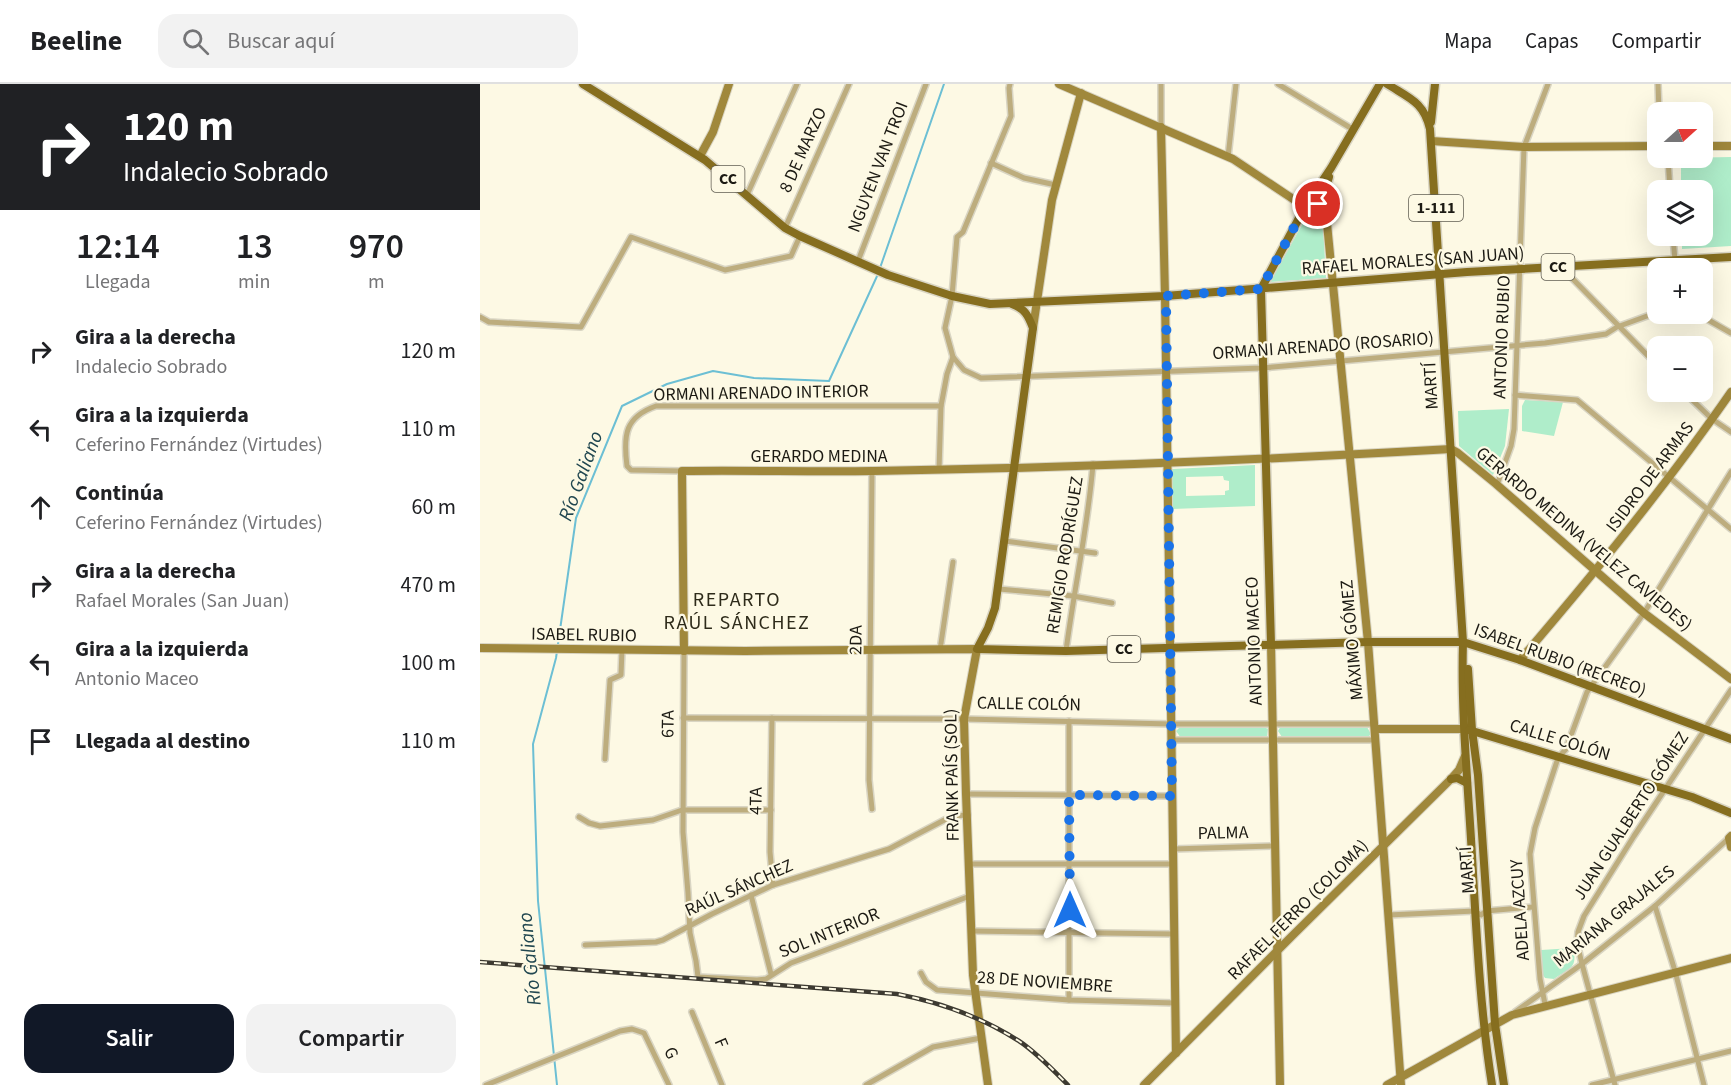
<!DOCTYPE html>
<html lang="es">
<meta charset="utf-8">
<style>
:root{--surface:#fff;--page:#f2f2f2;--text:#202124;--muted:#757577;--line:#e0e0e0;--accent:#111827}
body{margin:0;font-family:"Source Sans 3",sans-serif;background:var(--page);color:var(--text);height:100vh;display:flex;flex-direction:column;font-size:22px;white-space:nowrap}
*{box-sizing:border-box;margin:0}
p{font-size:20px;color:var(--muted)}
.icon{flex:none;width:33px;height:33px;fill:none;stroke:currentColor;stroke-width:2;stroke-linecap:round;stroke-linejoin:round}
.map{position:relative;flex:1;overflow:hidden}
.details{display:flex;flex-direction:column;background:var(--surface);width:480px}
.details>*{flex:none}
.banner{background:#202124;color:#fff;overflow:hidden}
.needle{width:39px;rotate:69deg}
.tools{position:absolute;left:1167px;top:18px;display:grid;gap:12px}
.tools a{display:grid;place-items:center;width:66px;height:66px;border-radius:12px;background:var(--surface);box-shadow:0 6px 24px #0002;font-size:30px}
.pin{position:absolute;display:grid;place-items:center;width:51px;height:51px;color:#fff;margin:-26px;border:3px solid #fff;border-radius:50%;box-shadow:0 2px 6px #0007}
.me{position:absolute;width:66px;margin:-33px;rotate:0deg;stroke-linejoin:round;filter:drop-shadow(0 0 4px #0008)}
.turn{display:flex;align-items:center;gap:21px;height:126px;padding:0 24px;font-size:27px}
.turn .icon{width:78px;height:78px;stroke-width:2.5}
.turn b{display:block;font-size:42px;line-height:51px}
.eta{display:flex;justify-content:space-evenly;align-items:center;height:102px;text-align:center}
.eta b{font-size:36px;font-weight:600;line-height:42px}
.primary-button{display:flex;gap:12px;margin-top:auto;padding:12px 24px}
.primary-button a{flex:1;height:69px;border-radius:18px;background:var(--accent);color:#fff;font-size:24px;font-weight:600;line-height:69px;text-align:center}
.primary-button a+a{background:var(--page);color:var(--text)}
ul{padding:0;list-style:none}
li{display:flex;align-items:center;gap:18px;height:78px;padding:0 24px}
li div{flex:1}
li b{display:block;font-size:22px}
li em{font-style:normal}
header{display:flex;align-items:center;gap:36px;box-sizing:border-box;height:84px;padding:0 30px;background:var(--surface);border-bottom:2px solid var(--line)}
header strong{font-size:28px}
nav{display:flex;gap:33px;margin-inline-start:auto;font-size:21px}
.search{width:420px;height:54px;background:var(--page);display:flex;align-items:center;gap:15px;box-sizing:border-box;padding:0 21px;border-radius:18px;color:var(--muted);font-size:22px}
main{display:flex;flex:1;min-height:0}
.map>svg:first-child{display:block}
.green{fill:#afedca;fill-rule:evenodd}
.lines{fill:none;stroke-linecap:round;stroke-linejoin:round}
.stream{stroke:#6cbfd4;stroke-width:2}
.street-casing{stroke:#d9d5c3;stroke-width:8}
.secondary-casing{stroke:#d9d5c3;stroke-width:10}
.primary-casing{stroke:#d9d5c3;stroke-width:11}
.street{stroke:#bdad7e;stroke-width:5}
.secondary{stroke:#a0883c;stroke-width:8}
.primary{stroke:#866e1f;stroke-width:8}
.rail-casing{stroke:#3d3a31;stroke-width:4.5}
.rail{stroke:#fdf9e4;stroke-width:2;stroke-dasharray:7;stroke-linecap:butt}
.route{stroke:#1a73e8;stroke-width:10;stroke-dasharray:0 18}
.labels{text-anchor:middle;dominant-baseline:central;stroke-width:4.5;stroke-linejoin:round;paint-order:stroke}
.shield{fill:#fdf9e4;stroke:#605d52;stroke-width:1.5}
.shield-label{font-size:16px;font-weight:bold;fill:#1c1a13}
.street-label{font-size:18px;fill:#1c1a13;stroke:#fdf9e4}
.water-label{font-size:20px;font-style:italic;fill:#214750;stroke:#fdf9e4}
.neighbourhood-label{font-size:20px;letter-spacing:1.5px;fill:#2e2b1a;stroke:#fdf9e4}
</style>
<header>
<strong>Beeline</strong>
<div class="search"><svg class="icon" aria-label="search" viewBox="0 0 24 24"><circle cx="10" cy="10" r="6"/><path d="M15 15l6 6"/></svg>Buscar aquí</div>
<nav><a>Mapa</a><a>Capas</a><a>Compartir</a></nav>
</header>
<main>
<section class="details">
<div class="banner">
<div class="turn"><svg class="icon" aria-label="right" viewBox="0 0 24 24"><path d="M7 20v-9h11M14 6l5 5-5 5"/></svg><div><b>120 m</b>Indalecio Sobrado</div></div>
</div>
<div class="eta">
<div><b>12:14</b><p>Llegada</p></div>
<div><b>13</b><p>min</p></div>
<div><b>970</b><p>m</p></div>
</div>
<ul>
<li><svg class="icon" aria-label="right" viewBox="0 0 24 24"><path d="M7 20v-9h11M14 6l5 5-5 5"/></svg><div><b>Gira a la derecha</b><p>Indalecio Sobrado</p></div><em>120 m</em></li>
<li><svg class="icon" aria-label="left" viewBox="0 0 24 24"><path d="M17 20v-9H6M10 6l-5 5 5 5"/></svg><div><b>Gira a la izquierda</b><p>Ceferino Fernández (Virtudes)</p></div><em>110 m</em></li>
<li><svg class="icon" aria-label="ahead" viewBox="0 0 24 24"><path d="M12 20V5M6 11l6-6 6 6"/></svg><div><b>Continúa</b><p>Ceferino Fernández (Virtudes)</p></div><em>60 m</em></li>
<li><svg class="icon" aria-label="right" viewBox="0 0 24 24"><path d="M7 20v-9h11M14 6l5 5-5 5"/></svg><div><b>Gira a la derecha</b><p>Rafael Morales (San Juan)</p></div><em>470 m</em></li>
<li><svg class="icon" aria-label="left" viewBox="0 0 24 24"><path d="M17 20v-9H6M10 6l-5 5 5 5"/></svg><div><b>Gira a la izquierda</b><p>Antonio Maceo</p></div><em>100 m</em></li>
<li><svg class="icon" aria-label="arrive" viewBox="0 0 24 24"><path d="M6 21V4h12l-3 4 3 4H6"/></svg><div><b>Llegada al destino</b></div><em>110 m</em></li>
</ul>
<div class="primary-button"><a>Salir</a><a>Compartir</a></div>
</section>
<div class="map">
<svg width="1251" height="1001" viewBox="0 0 1251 1001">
<rect width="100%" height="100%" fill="#fdf9e4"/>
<!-- green -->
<g class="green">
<path d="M1251,73V162L1202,165V152H1222V106H1201V74Z"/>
<path d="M830,133L837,134L843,140L846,194L790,198L823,139Z"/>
<path d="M1045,316L1083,318L1074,352L1042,347V322Z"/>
<path d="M1029,325L1025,362L1013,391L979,362L978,327Z"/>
<path d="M775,381V422L692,425V385ZM743,392L744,396L749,397V406L745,407V411L706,412V393Z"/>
<path d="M701,642L784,643L788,645L787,653H784L701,654L696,647Z"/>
<path d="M801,642L887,643L891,650L887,654L802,653L798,647Z"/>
<path d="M1093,864C1098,884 1090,884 1074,895L1065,894L1061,888V866Z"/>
</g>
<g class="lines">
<!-- stream -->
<g class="stream">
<path d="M400,184L464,0"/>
<path d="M77,1001L58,817L53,660L76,574L96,434L142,322L187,300L233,287L274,294L349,297L398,190"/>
</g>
<defs>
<g id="street">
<path d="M681,0V43"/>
<path d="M798,0L874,46"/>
<path d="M1178,0L1179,28"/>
<path d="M748,73L756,0"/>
<path d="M1188,74L1190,106"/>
<path d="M511,79L544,94L576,101"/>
<path d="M267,111L317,0"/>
<path d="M305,144L369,0"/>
<path d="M1193,152L1195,177"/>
<path d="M378,177L446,0"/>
<path d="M1081,183L1178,282"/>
<path d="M1218,230L1251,249"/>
<path d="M0,233L9,238L101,243L151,153L245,186L311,172L320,152"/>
<path d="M473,273L484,286L501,294L782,284L1065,259L1126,250L1137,243L1178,228"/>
<path d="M1204,308L1232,335L1251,348"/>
<path d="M1035,311L1097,316L1251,445"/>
<path d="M459,386L461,322L467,290L473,273L465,244L472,212L477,153L483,148L531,32L529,4L530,0"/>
<path d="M202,387L151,386L147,382C143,351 145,333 176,322H461"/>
<path d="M392,387L389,696L392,725"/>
<path d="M1017,401L1031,362L1034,345L1044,63L1068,0"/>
<path d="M525,457L615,469"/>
<path d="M519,505L593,512L632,519"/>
<path d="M460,566L473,478"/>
<path d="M204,567L203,748L208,809L210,849L216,877L218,893L277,896L286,895L311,879L490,812"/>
<path d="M586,567C594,505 608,443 613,380"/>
<path d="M203,634L484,635L691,640H895"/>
<path d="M292,634L290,768L293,801"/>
<path d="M589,637V916"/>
<path d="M691,656H896"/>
<path d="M125,675L130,596L141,591L142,566"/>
<path d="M486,710L692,712"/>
<path d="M99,733L109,739L120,742L173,736L202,726H291"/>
<path d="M693,765L794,762"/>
<path d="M489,780H693"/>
<path d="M271,811L291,890"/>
<path d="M1175,822L1195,887L1224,1001"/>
<path d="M908,831L995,827L1001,831L1006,827L1053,823"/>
<path d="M491,847L694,850"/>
<path d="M105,861L176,858L183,856L232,830L293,801L409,765L472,732L488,731"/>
<path d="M441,889L446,898L457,906L589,916L695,919"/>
<path d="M1065,920L1060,895L1050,770L1055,744L1078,674L1086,665L1107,608L1164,529L1251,388"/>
<path d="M212,928L242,1001"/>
<path d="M1035,928L1102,880L1175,822L1249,754"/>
<path d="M6,1001L140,947L152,945L164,949L189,1001"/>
<path d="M386,1001L453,963L501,954"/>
<path d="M1112,1001L1251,967"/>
<path d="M1135,1001L1102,880L1097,859L1098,848L1104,832L1154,752L1251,606"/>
</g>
<g id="secondary">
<path d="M579,0L753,75L825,123"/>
<path d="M681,43L685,212L696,969"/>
<path d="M951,57L1044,63L1178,62"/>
<path d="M1222,62H1251"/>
<path d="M220,72L233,48L249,0"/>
<path d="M844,109L888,558L921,1001"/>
<path d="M553,244L572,116L601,9"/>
<path d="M791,560L800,1001"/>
<path d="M0,564L265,567L497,565L484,635L486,710L493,891L508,1001"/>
<path d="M204,567L202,387C266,386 330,388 393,387C586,384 779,376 971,365L978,369L1016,400L1164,529L1251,595"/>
<path d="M1040,576C1114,490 1186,402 1251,308"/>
<path d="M895,645H985"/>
<path d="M1251,752L1249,754L1251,763"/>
<path d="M664,1001L812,852L971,695L979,686L985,672"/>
<path d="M907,1001L1032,931L1251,874"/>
</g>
<g id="primary">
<path d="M103,0L225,76L305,144L320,152L408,191L472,212L510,220L685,212L987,188L1251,173"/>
<path d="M907,0C929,14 944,18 950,45L983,558C981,623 987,690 991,755C996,837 999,919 1012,1001"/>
<path d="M951,38L955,0"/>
<path d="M825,123L838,119L844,109L849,93"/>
<path d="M532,220C545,225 548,231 553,244L515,524L508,544L497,565L586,567L888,558H983L1040,576L1251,655"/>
<path d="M791,560L781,205L825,123L851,84L900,0"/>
<path d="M988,585L992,646L998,691L1015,940L1024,1001"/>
<path d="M989,646L1212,713L1251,729"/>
<path d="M971,695L977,694L987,699"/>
</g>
</defs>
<!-- street casing -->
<use href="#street" class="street-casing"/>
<!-- secondary casing -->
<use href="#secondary" class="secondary-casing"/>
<!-- primary casing -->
<use href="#primary" class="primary-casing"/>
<!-- street -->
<use href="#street" class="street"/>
<!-- secondary -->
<use href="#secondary" class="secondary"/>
<!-- primary -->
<use href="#primary" class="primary"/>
<defs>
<path id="rail" d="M0,878L417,910C459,918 503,934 539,957C557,969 573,986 588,1001"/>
</defs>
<!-- rail casing -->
<use href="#rail" class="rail-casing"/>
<!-- rail -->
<use href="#rail" class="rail"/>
</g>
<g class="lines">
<!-- route -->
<path class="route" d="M590,826L589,711L692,712L686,212L781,205L825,123L838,120"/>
</g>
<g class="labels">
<!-- shield labels -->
<g class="shield">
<rect x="231.5" y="82" width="33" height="26" rx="4.5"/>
<rect x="929" y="111" width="54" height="26" rx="4.5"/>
<rect x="1061.5" y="170" width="33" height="26" rx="4.5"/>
<rect x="627.5" y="552" width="33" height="26" rx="4.5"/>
</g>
<g class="shield-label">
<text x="248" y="95">CC</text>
<text x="956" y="124">1-111</text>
<text x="1078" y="183">CC</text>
<text x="644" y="565">CC</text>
</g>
<!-- street labels -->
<g class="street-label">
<text transform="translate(323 66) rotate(-66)">8 DE MARZO</text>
<text transform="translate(398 83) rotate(-69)">NGUYEN VAN TROI</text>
<text transform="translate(933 177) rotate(-4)">RAFAEL MORALES (SAN JUAN)</text>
<text transform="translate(1022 253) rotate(-88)">ANTONIO RUBIO</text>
<text transform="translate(843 262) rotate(-4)">ORMANI ARENADO (ROSARIO)</text>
<text transform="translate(951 302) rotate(-93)">MARTÍ</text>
<text transform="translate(281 309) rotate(-1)">ORMANI ARENADO INTERIOR</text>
<text x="339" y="372">GERARDO MEDINA</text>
<text transform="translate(1170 393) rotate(-53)">ISIDRO DE ARMAS</text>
<text transform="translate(1104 455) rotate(40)">GERARDO MEDINA (VELEZ CAVIEDES)</text>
<text transform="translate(585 471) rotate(-81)">REMIGIO RODRÍGUEZ</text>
<text transform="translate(104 551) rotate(1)">ISABEL RUBIO</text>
<text transform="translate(376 556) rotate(-89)">2DA</text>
<text transform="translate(872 556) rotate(-95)">MÁXIMO GÓMEZ</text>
<text transform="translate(774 557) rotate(-92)">ANTONIO MACEO</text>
<text transform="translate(1080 576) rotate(20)">ISABEL RUBIO (RECREO)</text>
<text transform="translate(549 620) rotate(1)">CALLE COLÓN</text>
<text transform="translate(188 640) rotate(-89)">6TA</text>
<text transform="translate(1080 656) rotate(17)">CALLE COLÓN</text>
<text transform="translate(472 691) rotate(-91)">FRANK PAÍS (SOL)</text>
<text transform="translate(276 717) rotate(-89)">4TA</text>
<text transform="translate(1151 732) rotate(-57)">JUAN GUALBERTO GÓMEZ</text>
<text transform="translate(743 749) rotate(-1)">PALMA</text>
<text transform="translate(987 786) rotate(-94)">MARTÍ</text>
<text transform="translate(259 804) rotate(-24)">RAÚL SÁNCHEZ</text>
<text transform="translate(818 826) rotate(-45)">RAFAEL FERRO (COLOMA)</text>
<text transform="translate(1040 826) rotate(-94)">ADELA AZCUY</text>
<text transform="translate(1134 832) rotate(-39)">MARIANA GRAJALES</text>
<text transform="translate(349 849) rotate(-22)">SOL INTERIOR</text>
<text transform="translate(565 898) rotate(4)">28 DE NOVIEMBRE</text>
<text transform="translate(241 959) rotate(67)">F</text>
<text transform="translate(191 969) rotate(66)">G</text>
</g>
<!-- water labels -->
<g class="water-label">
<text transform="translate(101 392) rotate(-70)">Río Galiano</text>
<text transform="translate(50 875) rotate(-96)">Río Galiano</text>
</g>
<!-- neighbourhood labels -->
<g class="neighbourhood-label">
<text x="257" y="516">REPARTO<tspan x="257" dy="23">RAÚL SÁNCHEZ</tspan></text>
</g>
</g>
</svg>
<div class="tools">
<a><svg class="needle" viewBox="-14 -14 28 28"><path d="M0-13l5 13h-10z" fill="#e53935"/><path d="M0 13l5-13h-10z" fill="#757577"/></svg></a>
<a><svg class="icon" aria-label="layers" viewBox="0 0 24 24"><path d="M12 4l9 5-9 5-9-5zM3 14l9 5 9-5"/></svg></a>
<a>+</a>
<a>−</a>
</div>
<div class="pin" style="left:838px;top:120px;background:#d93025"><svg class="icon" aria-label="arrive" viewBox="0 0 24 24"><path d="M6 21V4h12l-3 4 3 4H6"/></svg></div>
<svg class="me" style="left:590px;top:826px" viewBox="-20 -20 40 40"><path d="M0-17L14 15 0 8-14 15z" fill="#1a73e8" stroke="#fff" stroke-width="4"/></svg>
</div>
</main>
